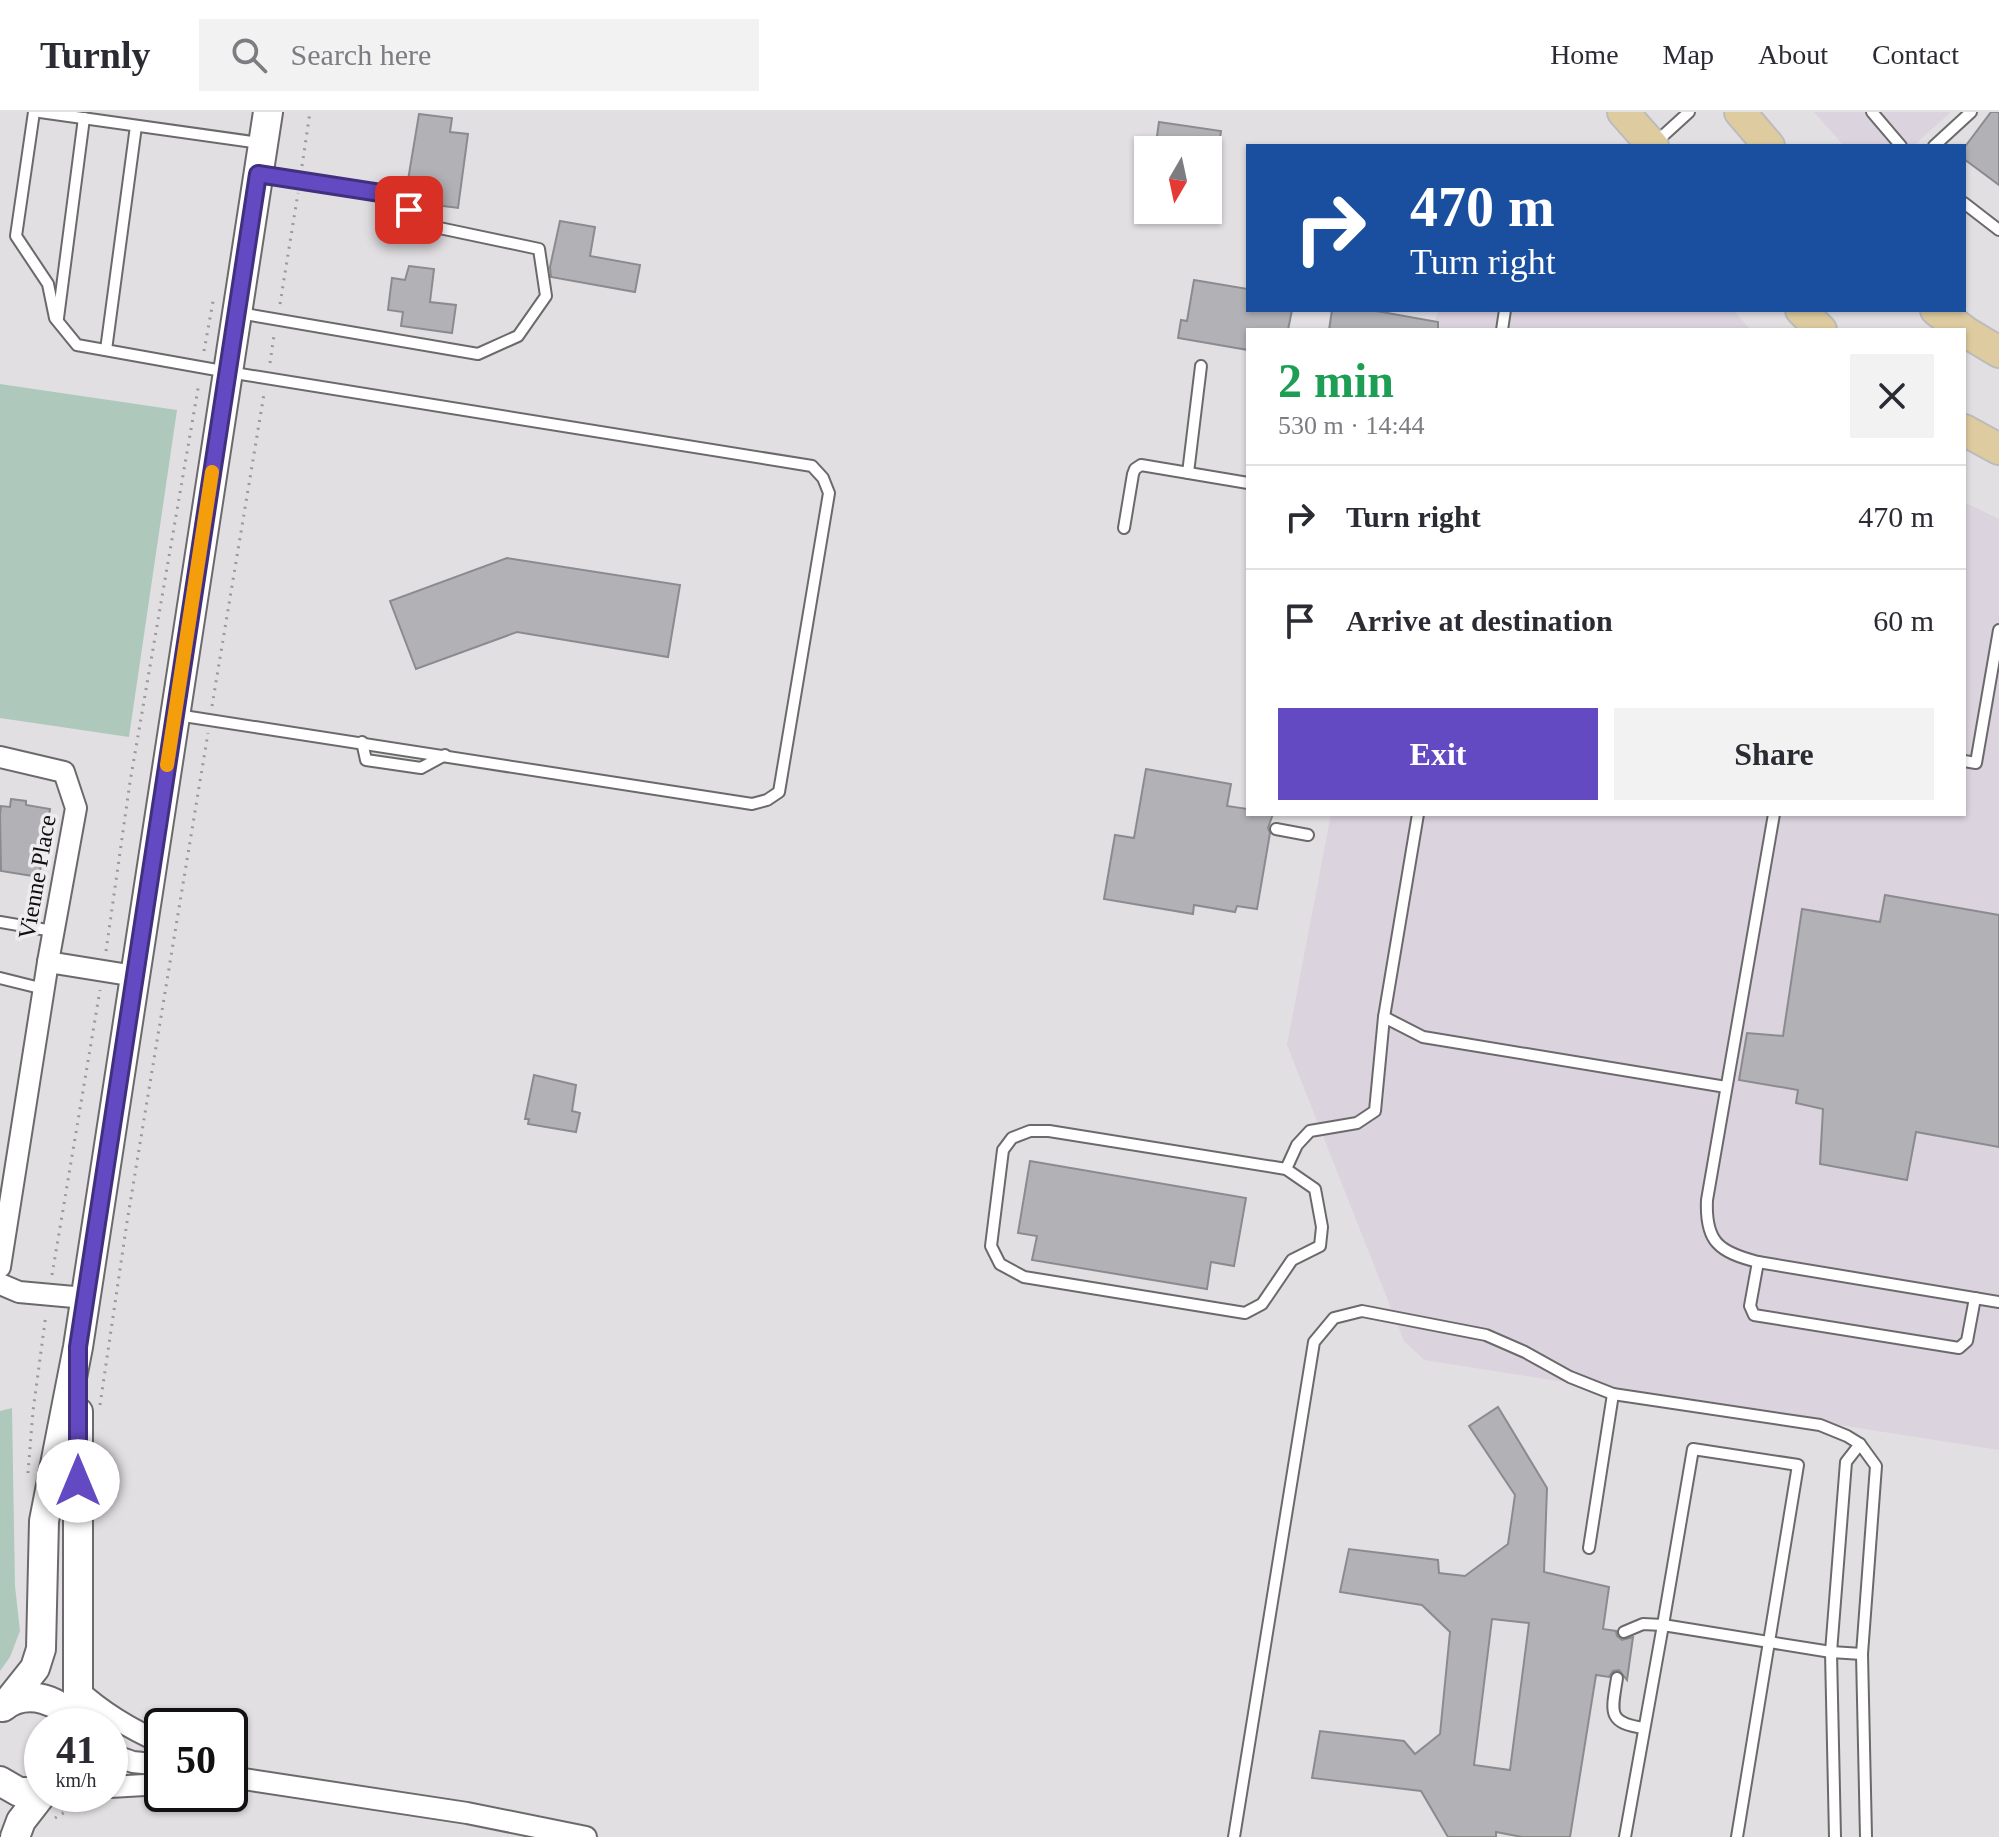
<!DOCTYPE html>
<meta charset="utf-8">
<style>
:root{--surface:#fff;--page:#f2f2f3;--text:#2b2b33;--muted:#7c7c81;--line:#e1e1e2;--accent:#644ac2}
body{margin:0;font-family:"Times New Roman",serif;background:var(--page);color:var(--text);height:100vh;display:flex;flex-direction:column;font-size:30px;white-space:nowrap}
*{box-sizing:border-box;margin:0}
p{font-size:26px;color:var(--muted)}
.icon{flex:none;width:44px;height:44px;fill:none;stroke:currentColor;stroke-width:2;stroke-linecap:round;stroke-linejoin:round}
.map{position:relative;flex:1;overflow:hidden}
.details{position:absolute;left:1246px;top:216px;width:720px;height:488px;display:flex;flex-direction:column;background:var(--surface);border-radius:0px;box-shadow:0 2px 6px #0004}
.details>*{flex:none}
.top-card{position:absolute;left:1246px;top:32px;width:720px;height:168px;border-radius:0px;box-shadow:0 2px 6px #0004;background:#1a4fa0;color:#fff;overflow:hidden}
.needle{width:52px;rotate:189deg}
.controls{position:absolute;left:1134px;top:24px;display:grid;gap:16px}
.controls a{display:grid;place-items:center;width:88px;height:88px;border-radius:0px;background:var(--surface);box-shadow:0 2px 6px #0004;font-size:40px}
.speed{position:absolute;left:24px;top:1596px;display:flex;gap:16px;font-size:40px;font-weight:700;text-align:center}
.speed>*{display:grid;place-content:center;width:104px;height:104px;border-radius:50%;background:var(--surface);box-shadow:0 2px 6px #0004;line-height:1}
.speed small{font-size:20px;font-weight:400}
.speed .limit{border:4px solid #111;border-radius:12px;background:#fff;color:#111}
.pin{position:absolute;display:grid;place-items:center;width:68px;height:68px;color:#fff;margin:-34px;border-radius:16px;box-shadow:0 4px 12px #0006}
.me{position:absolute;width:88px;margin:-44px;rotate:0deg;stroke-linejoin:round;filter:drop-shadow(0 0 6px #0008)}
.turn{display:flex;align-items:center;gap:28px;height:168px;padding:0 32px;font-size:36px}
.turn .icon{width:104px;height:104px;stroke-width:2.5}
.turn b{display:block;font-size:56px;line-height:68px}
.round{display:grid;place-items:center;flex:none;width:84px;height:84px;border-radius:0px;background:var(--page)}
.summary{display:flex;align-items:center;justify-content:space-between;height:136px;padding:0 32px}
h1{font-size:48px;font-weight:800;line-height:60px;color:#1e9e55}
.button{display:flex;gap:16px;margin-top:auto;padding:16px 32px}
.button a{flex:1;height:92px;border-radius:0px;background:var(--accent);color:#fff;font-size:32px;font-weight:800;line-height:92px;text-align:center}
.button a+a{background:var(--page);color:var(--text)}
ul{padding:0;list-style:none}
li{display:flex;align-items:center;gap:24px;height:104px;padding:0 32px;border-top:2px solid var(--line)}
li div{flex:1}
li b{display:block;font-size:30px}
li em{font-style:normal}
header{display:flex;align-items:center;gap:48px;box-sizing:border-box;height:112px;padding:0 40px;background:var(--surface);border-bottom:2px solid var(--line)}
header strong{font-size:38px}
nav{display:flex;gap:44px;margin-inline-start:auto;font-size:28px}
.search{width:560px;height:72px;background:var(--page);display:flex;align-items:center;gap:20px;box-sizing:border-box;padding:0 28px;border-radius:0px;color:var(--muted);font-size:30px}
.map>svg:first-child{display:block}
.built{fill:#dbd3dd}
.green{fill:#aec9bc}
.building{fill:#b2b2b6;stroke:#8b8b8f;stroke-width:2;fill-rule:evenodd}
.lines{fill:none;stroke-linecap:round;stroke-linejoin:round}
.service-casing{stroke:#6c696c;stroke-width:14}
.minor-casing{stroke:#6c696c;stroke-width:24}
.secondary-casing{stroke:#6c696c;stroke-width:32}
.primary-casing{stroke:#bcbcbc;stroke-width:34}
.path{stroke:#9a989b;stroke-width:3;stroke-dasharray:2 6;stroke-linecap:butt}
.service{stroke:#fff;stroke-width:10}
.minor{stroke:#fff;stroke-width:20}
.secondary{stroke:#fff;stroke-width:28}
.primary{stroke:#decca0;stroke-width:30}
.route-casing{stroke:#41307e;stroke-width:20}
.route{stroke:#644ac2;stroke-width:14}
.slow{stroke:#f59e0b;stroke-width:14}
.labels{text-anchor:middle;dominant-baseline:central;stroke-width:7;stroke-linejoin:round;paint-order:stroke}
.street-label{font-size:24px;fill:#100f10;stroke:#efecf0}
</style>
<header>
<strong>Turnly</strong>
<div class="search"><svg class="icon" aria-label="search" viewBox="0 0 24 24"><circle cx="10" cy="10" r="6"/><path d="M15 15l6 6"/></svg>Search here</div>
<nav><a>Home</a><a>Map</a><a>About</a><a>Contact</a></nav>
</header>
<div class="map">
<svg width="1999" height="1725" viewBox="0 0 1999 1725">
<rect width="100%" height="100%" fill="#e2dfe3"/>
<!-- built -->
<g class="built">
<path d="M1814,0H1951L1913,34H1844Z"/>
<path d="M1439,198H1733L1751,218H1431Z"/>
<path d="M1964,390L1999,407V1338L1424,1248L1404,1229L1287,933L1331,702H1964Z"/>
</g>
<!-- green -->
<g class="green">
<path d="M0,272L177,298L129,625L0,606Z"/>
<path d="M12,1296L15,1474L20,1519L10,1545L0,1559V1299Z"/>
</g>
<!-- building -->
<g class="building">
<path d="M1991,0H1999V73L1964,47V36Z"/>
<path d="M419,2L452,6L450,20L468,22L458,96L412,90L402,83L404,67L408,68Z"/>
<path d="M1159,10L1221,19L1218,38H1155Z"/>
<path d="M560,109L595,115L590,144L640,153L635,180L551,165L550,155Z"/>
<path d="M409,154L434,157L430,190L456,193L452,221L401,214L403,200L388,198L392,166L405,168Z"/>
<path d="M1194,168L1248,177V198H1292L1288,218H1248V238L1178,226L1181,208L1187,209Z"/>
<path d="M1332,198H1371L1438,210V218H1329Z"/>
<path d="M507,446L680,473L668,545L517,520L416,557L390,489Z"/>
<path d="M1146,657L1231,672L1227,694L1248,697V702H1273L1268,716L1270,721L1257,797L1237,794L1235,800L1194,793L1193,802L1104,787L1115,723L1134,726Z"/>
<path d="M11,687L26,689V693L50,697L39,765L1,759L0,702L1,694L10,695Z"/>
<path d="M1885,783L1999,803V1035L1916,1020L1907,1068L1820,1052L1823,997L1796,991L1798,978L1739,968L1747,921L1783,924L1802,797L1880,810Z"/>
<path d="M534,963L576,973L572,999L580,1001L576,1020L528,1012L529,1007H525Z"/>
<path d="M1030,1049L1246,1086L1234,1154L1211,1150L1207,1177L1032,1148L1037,1124L1018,1121Z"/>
<path d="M1498,1295L1547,1376L1544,1460L1609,1475L1603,1517L1616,1519L1617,1524L1622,1528L1633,1525L1627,1568L1619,1558L1613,1559L1609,1565L1596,1563L1570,1725H1522L1496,1720V1725H1448L1421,1679L1312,1666L1320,1619L1404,1629L1415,1642L1440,1622L1450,1520L1422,1493L1340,1480L1349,1437L1438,1448L1439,1461L1465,1464L1508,1432L1515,1383L1469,1314ZM1492,1507L1529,1511L1510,1658L1474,1653Z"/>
</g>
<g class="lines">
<defs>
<g id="service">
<path d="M34,0L16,124L48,172L55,206L77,233L228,260L812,354L823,366L829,381L779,680L767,688L752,692L177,603"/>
<path d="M40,0L260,31"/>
<path d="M1872,0L1901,34"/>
<path d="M1655,31L1689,0"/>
<path d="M1934,34L1971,0"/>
<path d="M1964,91L1999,118"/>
<path d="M239,201L478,242L518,224L546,184L539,137L430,114L387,82L260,62"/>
<path d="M58,206L84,6"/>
<path d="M1502,218L1505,198"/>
<path d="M106,238L136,14"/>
<path d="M1188,361L1201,254"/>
<path d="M1124,416L1133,362L1135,357L1141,353L1248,371"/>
<path d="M362,630L366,648L421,656L445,643"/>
<path d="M1964,649L1976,651L1999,518"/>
<path d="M1774,702L1707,1088C1705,1130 1719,1140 1758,1150L1999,1190"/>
<path d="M1276,717L1308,723"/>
<path d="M0,810L53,819"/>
<path d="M0,866L44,877"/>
<path d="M1384,905L1423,925L1726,975"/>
<path d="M1030,1019H1049L1286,1057L1315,1077L1322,1115L1320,1134L1292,1148L1262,1192L1245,1201L1024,1165L1000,1152L991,1134L1003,1038L1012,1026Z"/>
<path d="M1286,1057L1297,1033L1310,1019L1357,1011L1375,999L1384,905L1418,702"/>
<path d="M1758,1150L1750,1194L1754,1203L1959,1236L1967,1229L1975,1186"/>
<path d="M1589,1436L1613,1282"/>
<path d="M1624,1520L1643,1512L1663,1513L1693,1337L1798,1353L1737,1725"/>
<path d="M1617,1566C1612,1599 1606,1611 1644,1616"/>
<path d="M1234,1725L1314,1230L1334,1206L1362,1199L1486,1223L1525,1240L1570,1265L1613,1282L1820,1313L1847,1324L1860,1332"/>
<path d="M1625,1725L1663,1513L1831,1540L1862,1542"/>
<path d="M1835,1725L1831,1540L1846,1350L1860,1332L1876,1354L1862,1542L1866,1725"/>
</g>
<g id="minor">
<path d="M0,645L64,660L76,696L48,850L0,1155"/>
<path d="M48,850L135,864"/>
<path d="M0,1172L19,1180L85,1186"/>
<path d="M77,1577C103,1601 130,1617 162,1631"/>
<path d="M110,1642L133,1650L162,1653"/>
<path d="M230,1665L467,1701L586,1725"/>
<path d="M110,1675L162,1672"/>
</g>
<g id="secondary">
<path d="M78,1300V1614"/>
<path d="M8,1590L35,1556L41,1537L44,1409L78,1235L268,0"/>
<path d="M3,1595C26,1576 64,1587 76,1614"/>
<path d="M0,1669L19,1680H42"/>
<path d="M15,1725L21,1709L42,1682"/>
</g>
<g id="primary">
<path d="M1623,0L1653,34"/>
<path d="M1740,0L1769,34"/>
<path d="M1801,198L1821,218"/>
<path d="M1936,198L1963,218"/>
<path d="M1964,219L1999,240"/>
<path d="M1964,318L1999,337"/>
</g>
</defs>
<!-- service casing -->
<use href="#service" class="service-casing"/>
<!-- minor casing -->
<use href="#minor" class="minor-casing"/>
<!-- secondary casing -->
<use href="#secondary" class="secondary-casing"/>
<!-- primary casing -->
<use href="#primary" class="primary-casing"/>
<!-- path -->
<g class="path">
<path d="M302,54L310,0"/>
<path d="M280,192L298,81"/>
<path d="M204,239L214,184"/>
<path d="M270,251L274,223"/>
<path d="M212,594L264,282"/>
<path d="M106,839L130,670L199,271"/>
<path d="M52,1163L100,878"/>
<path d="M100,1293L127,1110L208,621"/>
<path d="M28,1361L33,1299L46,1202"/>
<path d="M55,1706L75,1694L99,1692"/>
</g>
<!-- service -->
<use href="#service" class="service"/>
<!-- minor -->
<use href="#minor" class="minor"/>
<!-- secondary -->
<use href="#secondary" class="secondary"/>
<!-- primary -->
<use href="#primary" class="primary"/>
</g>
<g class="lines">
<defs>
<path id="route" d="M78,1369V1235L258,62L387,82L409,98"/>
</defs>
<!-- route casing -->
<use href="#route" class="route-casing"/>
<!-- route -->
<use href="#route" class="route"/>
<!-- slow -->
<path class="slow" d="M167,653L212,360"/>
</g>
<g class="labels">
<!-- street labels -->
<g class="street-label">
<text transform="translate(37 765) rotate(-80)">Vienne Place</text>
</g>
</g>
</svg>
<div class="controls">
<a><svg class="needle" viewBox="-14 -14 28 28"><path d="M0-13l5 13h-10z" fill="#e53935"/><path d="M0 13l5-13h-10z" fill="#7c7c81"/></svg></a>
</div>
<div class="speed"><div>41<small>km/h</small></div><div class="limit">50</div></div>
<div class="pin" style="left:409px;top:98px;background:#d93025"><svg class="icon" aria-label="arrive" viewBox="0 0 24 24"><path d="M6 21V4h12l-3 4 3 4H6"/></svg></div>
<svg class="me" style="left:78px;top:1369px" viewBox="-20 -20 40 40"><circle r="19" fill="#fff"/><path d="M0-13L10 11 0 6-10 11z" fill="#644ac2"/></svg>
<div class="top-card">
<div class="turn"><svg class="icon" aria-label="right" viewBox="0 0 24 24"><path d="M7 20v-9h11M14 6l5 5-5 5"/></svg><div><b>470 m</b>Turn right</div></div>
</div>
<section class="details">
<div class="summary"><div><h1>2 min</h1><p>530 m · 14:44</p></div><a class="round"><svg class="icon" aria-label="close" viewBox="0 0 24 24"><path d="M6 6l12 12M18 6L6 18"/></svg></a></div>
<ul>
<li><svg class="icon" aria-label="right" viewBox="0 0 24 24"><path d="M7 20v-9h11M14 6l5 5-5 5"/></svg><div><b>Turn right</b></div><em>470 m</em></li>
<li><svg class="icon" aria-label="arrive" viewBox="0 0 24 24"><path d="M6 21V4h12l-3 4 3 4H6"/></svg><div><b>Arrive at destination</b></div><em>60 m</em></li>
</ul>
<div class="button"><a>Exit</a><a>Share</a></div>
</section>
</div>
